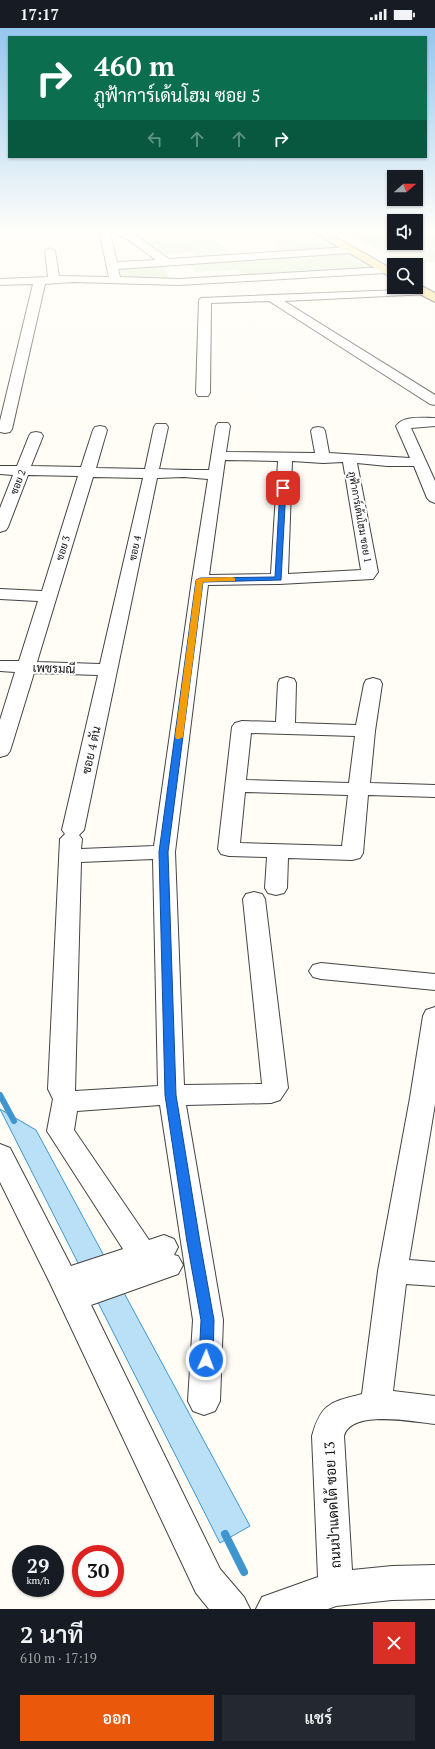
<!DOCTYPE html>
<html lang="th">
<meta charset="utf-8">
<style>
:root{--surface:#171b24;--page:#242831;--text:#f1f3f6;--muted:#9ea1a6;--accent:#ea580c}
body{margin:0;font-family:"PT Serif",Sarabun,serif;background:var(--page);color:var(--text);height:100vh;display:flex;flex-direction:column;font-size:15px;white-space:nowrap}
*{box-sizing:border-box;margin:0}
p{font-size:13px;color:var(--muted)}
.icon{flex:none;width:22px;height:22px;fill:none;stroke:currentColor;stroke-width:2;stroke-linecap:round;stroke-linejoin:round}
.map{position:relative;height:1581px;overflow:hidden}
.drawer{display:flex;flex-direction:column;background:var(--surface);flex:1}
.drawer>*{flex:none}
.banner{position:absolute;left:8px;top:8px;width:419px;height:122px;border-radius:0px;box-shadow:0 1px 3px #0004;background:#0b6e4f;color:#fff;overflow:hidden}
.needle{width:26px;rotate:70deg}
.tools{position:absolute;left:387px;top:142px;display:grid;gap:8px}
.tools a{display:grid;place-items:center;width:36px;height:36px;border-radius:0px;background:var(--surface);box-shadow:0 1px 3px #0004;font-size:20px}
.speed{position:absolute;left:12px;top:1517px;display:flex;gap:8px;font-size:20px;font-weight:700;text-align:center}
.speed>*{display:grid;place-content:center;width:52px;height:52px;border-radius:50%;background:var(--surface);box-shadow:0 1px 3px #0004;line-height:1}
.speed small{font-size:10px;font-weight:400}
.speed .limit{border:6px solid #d22;background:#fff;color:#111}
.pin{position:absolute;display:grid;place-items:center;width:34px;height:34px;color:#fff;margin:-17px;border-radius:8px;box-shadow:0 2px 6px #0006}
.me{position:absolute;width:44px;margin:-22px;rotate:2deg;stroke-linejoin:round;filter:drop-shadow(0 0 3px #0008)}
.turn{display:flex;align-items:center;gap:14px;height:84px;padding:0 20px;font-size:18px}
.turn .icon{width:52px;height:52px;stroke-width:2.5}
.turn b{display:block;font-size:28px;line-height:34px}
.lanes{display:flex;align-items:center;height:38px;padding:0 20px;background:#0003;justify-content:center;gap:20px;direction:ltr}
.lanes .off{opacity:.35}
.round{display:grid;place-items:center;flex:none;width:42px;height:42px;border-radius:0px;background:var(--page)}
.head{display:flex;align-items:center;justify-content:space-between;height:68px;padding:0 20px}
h1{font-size:24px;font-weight:600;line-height:30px}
.action{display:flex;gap:8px;margin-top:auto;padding:8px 20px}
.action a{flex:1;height:46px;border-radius:0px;background:var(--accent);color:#fff;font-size:16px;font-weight:600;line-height:46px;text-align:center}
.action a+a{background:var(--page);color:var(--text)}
.status{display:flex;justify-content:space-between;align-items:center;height:28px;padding:0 20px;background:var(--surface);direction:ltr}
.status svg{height:11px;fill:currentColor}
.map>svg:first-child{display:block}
.farmland{fill:#f6f3d4}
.green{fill:#d5ebbd}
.water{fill:#b9e0f7;stroke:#3f96cf}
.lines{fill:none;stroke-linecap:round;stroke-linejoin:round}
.stream-far1{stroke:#3f96cf;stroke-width:6}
.stream{stroke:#3f96cf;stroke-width:8}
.minor-casing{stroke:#444;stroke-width:2}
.major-casing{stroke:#222;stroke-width:2}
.minor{fill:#fff;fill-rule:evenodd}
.major{fill:#f9d66b;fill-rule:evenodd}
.route{fill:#1a73e8;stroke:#114b97}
.slow{fill:#f59e0b}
.labels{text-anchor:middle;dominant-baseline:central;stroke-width:4;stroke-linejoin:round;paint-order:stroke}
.far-street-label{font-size:10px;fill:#111;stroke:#fff}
.street-label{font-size:12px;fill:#111;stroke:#fff}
.near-street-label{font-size:14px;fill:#111;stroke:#fff}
</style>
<div class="status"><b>17:17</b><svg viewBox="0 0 49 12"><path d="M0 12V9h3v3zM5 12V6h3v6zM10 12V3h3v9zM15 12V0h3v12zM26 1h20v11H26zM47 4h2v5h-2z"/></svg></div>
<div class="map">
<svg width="435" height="1581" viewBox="0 0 435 1581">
<rect width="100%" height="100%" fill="#fffdf5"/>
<!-- farmland -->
<path class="farmland" d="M123,202H304L325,214L216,212L163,214Z"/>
<!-- green -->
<g class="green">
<path d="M342,202H394V215H416V202H435V234L403,235Z"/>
<path d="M149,211L163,214L216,212L237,231L280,228L275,212L325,214L374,242L251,249L236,242L195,244L189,235L200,234L193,224L159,226L143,213Z"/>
<path d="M163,236L170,252L122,251L119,239Z"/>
</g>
<!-- water -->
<path class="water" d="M0,1081L36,1102L250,1498L220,1515Z"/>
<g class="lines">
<!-- stream-far1 -->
<path class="stream-far1" d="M0,1067L14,1093"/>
<!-- stream -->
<path class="stream" d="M225,1506L244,1544"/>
<defs>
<g id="minor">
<path d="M21,202H37L32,205L22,204Z"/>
<path d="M99,202H109L117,234L156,232L130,213L110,202H124L138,209L169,231L350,219L355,222L350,225L118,241L120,249L179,251L385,239L391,242L385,245L179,257L73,254L45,256L12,401L10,404L5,405L0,404V393L33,256L0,257V251L48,249L45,223L50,220L55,223L59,248L109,249Z"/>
<path d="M425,261L431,264L429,266L284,273L435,367V377L430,376L269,273L211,275L210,365L208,368H198L196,365L199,272L201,270Z"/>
<path d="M435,390V398L411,400L435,453V475L430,473L427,470L414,438H387L357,435L378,544L373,551L279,556L208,557L175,824L184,1057L262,1056L243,871L246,866L254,864L262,866L265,871L288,1060L280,1072L271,1075L186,1077L223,1292L220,1373L215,1383L204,1387L193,1383L188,1373L193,1292L160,1077L77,1083L74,1102L149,1212L164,1207L174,1211L178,1219L174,1227L178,1228L183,1237L178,1246L91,1277L220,1541L244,1569L250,1581H209L196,1565L50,1255L0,1154V1116L10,1120L71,1238L123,1221L47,1103L53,1071L48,1061L60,811L65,806L62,802L98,647L34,645L10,723L7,727L0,729V692L15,644L0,643V633H19L38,573L0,571V561L42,563L78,448L28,447L8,499L6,502L0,504V480L13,447L0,446V438H17L29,408L31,405L36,404L41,405L43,408L31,438L81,439L93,402L95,399L100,398L105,399L107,402L96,440L145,441L154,399L156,396H166L168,399L159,441C176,442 192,442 209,442L216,398L218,395H228L230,398L226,424L315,425L311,403L313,400L318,399L323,400L325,403L329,425L410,430L396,398C403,387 424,390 435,390ZM225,432L278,433L271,546L209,547ZM292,433L323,435L343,434L361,542L288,546ZM93,449L143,450L100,636L37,634ZM184,449L208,451L192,552L154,818L81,821L82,811L79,807L84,802L157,450ZM153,831L158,1058L75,1063L81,834Z"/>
<path d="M287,649L294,651L296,655L295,695L356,697L364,656L366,652L373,650L380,652L382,656L375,703L370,755L435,757V769L368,767L363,825L360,830L352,832L288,830L287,860L284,865L276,867L268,865L265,860L267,829L229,828L221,826L218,821L232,699L235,695L242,693L276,694L278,655L280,651ZM251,705L355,708L349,755L246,752ZM245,764L348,767L342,818L240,815Z"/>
<path d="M321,935L435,946V962L321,951L313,949L309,943L313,937Z"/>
<path d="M435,979V1076L409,1232L435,1234V1258L406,1256L393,1363L435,1368V1396C414,1394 351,1381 344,1408L352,1542L392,1538L435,1537V1571L392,1572L336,1578L328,1581H256L262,1569L318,1549L312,1408C321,1375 331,1374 362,1366L378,1243L410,1070L423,988L426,982Z"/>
</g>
<g id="major">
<path d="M309,202H323L394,242V251Z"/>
<path d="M416,255L435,265V274L412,262L410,259H416Z"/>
</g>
</defs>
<!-- minor casing -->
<use href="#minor" class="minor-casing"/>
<!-- major casing -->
<use href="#major" class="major-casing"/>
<!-- minor -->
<use href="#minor" class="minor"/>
<!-- major -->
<use href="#major" class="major"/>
</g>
<!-- sky -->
<linearGradient id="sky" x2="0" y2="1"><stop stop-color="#95c6ee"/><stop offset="0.48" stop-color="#fffefa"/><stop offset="1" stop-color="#fffefa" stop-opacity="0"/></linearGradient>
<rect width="435" height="424" fill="url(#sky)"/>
<!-- route -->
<path class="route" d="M283,458L286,460L281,552L203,554L168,824L176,1067L200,1214L214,1292L213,1332L211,1337L206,1338L201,1337L199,1332L201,1292L187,1214L165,1067L159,824L196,552L200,550L275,549L280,460Z"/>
<!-- slow -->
<path class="slow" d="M232,549L235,550V553L203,554L183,709L179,711H176L175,709L196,552L200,550Z"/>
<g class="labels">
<!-- far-street labels -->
<g class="far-street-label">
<text transform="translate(18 454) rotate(-69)">ซอย 2</text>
<text transform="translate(360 489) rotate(80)">ภูฟ้าการ์เด้นโฮม ซอย 1</text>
<text transform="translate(63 520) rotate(-73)">ซอย 3</text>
<text transform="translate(135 520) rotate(-78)">ซอย 4</text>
</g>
<!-- street labels -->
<g class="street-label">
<text transform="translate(54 640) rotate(2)">เพชรมณี</text>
<text transform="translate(91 722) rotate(-77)">ซอย 4 ตัน</text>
</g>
<!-- near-street labels -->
<g class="near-street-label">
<text transform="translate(332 1477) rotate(-93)">ถนนป่าแดดใต้ ซอย 13</text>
</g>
</g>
</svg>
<div class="tools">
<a><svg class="needle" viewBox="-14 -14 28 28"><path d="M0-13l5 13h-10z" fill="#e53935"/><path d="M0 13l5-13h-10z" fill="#9ea1a6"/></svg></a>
<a><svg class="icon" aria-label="sound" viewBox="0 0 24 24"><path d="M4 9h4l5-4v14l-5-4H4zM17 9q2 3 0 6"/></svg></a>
<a><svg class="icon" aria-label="search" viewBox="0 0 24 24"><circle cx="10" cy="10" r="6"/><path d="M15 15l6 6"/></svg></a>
</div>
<div class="speed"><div>29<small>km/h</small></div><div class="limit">30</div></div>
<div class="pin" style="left:283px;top:460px;background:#d93025"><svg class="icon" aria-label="arrive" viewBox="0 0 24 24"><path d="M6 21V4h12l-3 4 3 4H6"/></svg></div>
<svg class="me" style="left:206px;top:1332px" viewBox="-20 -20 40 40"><circle r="17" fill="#1a73e8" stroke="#fff" stroke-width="3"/><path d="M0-11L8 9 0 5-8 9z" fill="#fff"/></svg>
<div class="banner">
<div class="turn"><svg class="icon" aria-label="right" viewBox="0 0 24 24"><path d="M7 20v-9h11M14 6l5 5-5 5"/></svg><div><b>460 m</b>ภูฟ้าการ์เด้นโฮม ซอย 5</div></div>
<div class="lanes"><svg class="icon off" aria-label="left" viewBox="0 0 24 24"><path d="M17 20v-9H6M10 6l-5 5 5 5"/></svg><svg class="icon off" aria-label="ahead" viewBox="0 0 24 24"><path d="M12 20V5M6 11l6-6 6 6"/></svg><svg class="icon off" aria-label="ahead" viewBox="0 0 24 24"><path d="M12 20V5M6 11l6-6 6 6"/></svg><svg class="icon" aria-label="right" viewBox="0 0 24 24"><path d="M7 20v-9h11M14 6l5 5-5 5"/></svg></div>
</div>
</div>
<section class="drawer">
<div class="head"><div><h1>2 นาที</h1><p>610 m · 17:19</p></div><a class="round" style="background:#d93025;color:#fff"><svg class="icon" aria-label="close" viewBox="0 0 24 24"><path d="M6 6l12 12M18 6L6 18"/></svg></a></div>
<div class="action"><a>ออก</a><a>แชร์</a></div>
</section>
